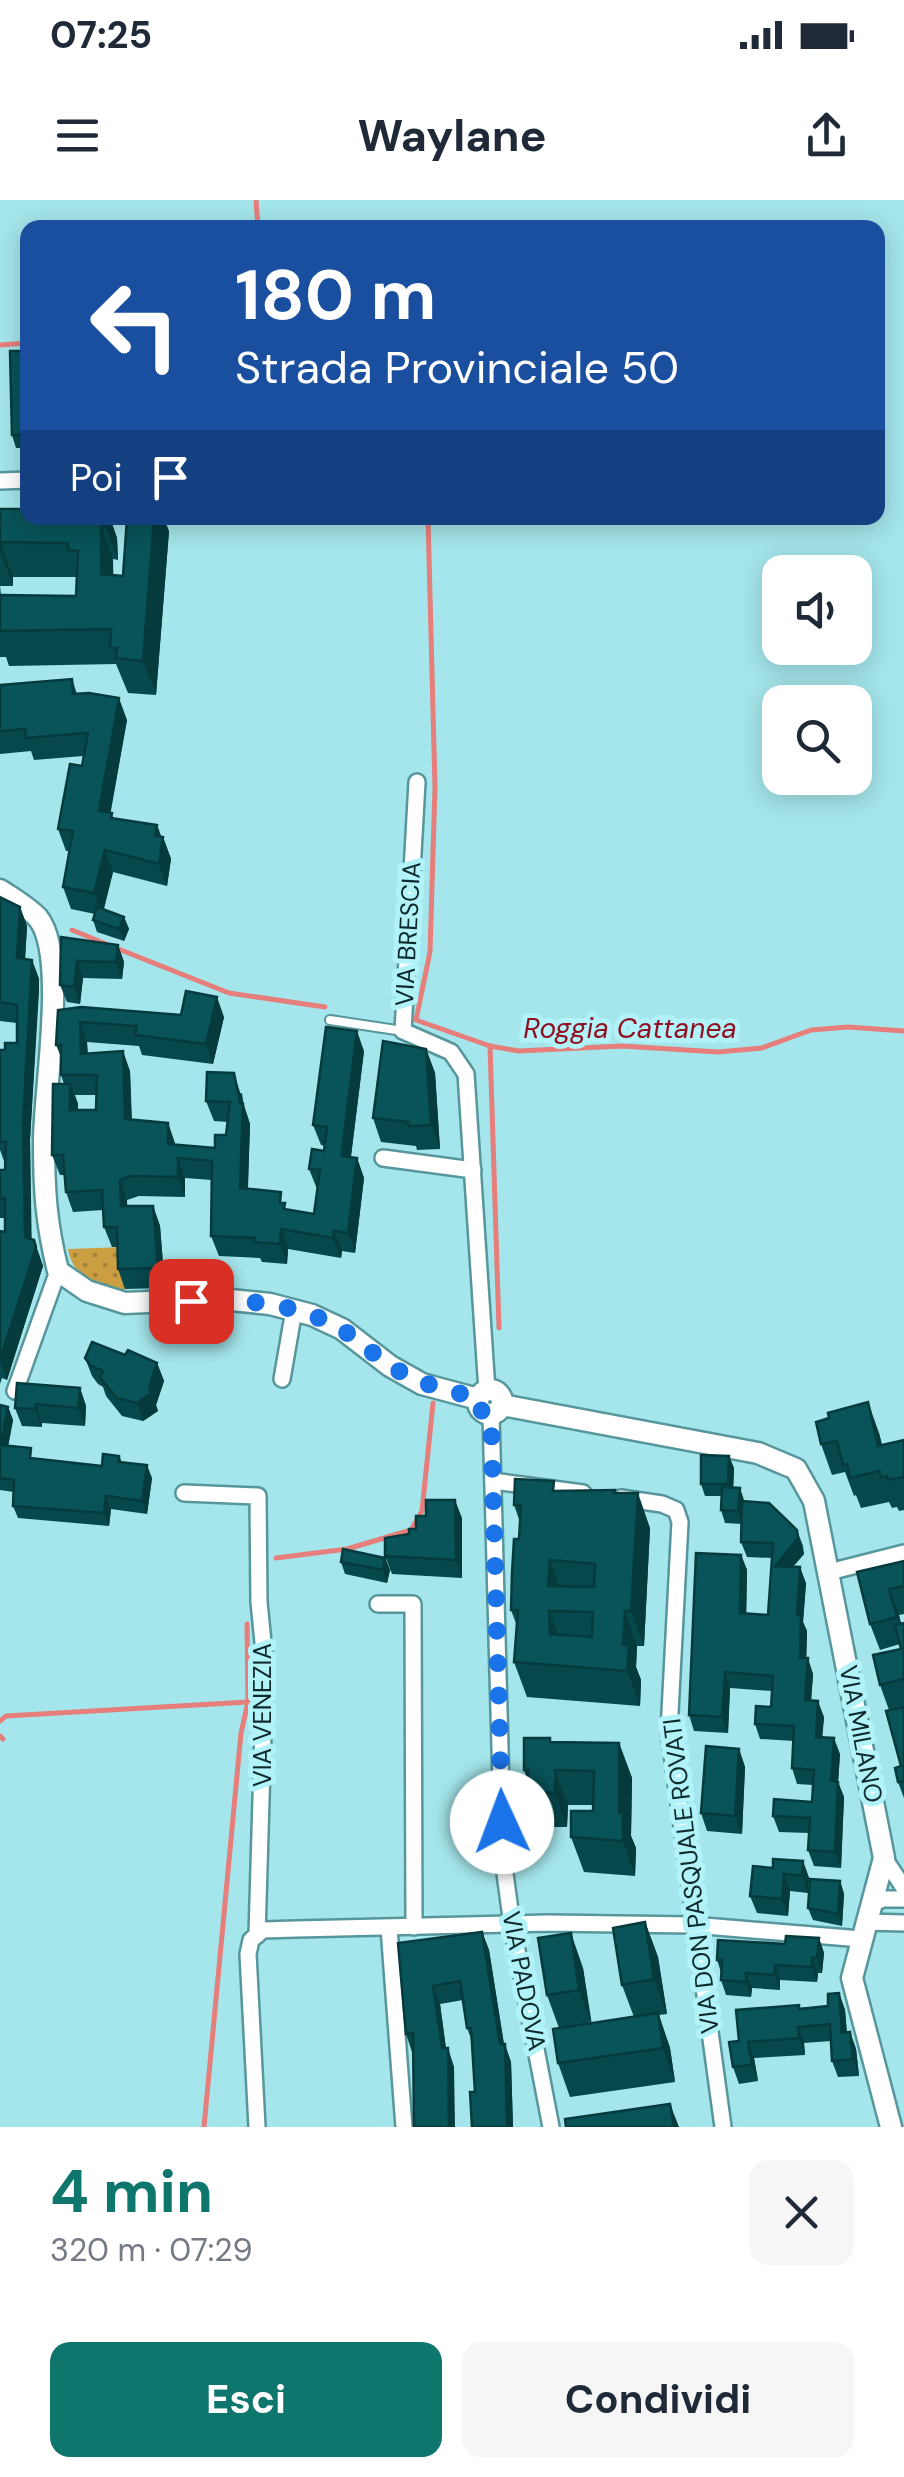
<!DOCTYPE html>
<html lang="it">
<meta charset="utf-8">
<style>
:root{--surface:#fff;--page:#f6f6f7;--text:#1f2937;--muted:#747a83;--accent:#0f766e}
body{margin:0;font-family:"DM Sans",sans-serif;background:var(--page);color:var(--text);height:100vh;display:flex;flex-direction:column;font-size:38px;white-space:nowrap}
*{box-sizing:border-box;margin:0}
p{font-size:32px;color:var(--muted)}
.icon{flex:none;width:55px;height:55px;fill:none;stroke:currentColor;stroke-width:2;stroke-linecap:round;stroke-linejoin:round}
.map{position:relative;height:1927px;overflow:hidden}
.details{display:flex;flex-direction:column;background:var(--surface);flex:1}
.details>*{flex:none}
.banner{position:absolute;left:20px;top:20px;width:865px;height:305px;border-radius:20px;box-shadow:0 5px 25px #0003;background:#1a4fa0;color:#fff;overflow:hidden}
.tools{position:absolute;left:762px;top:355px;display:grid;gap:20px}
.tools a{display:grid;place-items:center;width:110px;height:110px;border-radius:20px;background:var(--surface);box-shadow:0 5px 25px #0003;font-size:50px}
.pin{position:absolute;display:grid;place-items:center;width:85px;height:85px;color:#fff;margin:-42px;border-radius:20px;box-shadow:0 5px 15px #0006}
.me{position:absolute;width:110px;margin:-55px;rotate:358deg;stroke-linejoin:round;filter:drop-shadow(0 0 8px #0008)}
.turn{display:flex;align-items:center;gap:35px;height:210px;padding:0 50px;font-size:45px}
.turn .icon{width:130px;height:130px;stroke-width:2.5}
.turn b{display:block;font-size:70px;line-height:85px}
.then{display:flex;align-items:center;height:95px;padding:0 50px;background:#0003;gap:20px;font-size:38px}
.round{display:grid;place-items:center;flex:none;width:105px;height:105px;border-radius:20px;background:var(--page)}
.summary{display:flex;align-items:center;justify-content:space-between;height:170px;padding:0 50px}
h1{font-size:60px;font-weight:700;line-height:75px;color:var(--accent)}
.primary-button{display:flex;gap:20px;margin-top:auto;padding:20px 50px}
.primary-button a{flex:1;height:115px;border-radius:20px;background:var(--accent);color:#fff;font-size:40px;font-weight:700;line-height:115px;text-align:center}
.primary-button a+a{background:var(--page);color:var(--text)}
.status{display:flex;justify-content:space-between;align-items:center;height:70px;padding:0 50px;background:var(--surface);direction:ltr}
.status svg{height:28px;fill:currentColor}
header{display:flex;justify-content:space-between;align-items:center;height:130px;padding:0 50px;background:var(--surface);font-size:45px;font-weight:700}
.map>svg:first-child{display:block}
.grass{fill:url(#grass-dots)}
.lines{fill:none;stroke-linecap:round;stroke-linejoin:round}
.stream{stroke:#e67e7c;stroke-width:5}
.service-casing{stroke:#57979c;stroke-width:12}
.minor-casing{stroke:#57979c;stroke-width:20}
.tertiary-casing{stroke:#57979c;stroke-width:25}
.service{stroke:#fff;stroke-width:8}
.minor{stroke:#fff;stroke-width:15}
.tertiary{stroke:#fff;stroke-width:20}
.wall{fill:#07484d;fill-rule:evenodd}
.shaded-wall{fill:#063b3e}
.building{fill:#085459;stroke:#063b3e;stroke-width:2.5;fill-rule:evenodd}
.route{stroke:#1a73e8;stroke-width:18;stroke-dasharray:0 32.4}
.labels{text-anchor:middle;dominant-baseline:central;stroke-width:10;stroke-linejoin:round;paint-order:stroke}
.street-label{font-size:25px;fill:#0e2a2c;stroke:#b1f3f8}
.water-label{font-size:28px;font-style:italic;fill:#911122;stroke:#b1f3f8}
</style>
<div class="status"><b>07:25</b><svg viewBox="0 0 49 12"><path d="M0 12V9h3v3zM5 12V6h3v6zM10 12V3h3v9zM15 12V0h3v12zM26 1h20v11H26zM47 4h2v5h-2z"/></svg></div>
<header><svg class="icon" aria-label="menu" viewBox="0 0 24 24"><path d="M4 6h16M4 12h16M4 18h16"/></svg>Waylane<svg class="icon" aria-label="share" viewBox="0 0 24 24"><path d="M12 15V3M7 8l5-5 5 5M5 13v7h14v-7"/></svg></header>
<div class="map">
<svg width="904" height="1927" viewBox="0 0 904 1927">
<defs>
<pattern id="grass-dots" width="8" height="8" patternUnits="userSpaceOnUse" patternTransform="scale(2.5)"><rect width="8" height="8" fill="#cb9e42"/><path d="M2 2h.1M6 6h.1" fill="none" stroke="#a38137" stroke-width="1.8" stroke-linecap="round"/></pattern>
</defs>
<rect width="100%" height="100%" fill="#a4e6eb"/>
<!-- grass -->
<path class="grass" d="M124,1047L125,1090C97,1090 73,1077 68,1049Z"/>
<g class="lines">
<!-- stream -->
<g class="stream">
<path d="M256,0L258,28"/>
<path d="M0,145L28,143"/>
<path d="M428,318L435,587L430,752L416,820L490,846L519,851L622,846L718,852L762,848L811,830L848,827L904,831"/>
<path d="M72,730L106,744"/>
<path d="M116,748L229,793L325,807"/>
<path d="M490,846L499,1128"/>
<path d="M276,1358L347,1349L411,1330L422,1311L433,1203"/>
<path d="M0,1521L6,1516L248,1502L247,1424"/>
<path d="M0,1536L3,1539"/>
<path d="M204,1927L241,1533L248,1502"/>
</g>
<defs>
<path id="service" d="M330,820L403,831"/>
<g id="minor">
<path d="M0,281L28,280"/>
<path d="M417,582L403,831L451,852L466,874L487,1191"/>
<path d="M383,958L473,970"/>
<path d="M282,1179L294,1110"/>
<path d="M15,1191L58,1071"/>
<path d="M491,1214L503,1659L512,1725L551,1927"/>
<path d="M493,1281L583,1293"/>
<path d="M184,1293L258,1296L259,1402L265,1463L257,1735"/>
<path d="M621,1298L662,1304L676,1310L680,1322L669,1531L723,1927"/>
<path d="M829,1372L904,1353"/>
<path d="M378,1404H413L414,1727"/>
<path d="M884,1658L904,1688"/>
<path d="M871,1704L883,1699H904"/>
<path d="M865,1722L904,1723"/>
<path d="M389,1728L404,1927"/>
<path d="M257,1735L263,1730L296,1729L547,1723L693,1725L861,1739"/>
<path d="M257,1927L248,1754L251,1740L257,1735"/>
</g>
<g id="tertiary">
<path d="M0,690C12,698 28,707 38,718C68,755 44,890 44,941C44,990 46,1023 58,1071L87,1091L125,1103L221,1099L270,1104L312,1115L342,1129L390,1166L422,1184L478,1199"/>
<circle cx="490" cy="1202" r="12"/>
<path d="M502,1205L758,1253L796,1269L814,1301L884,1658L852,1778L891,1927"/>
</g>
</defs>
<!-- service casing -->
<use href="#service" class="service-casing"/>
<!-- minor casing -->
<use href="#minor" class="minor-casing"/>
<!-- tertiary casing -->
<use href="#tertiary" class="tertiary-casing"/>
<!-- service -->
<use href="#service" class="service"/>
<!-- minor -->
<use href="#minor" class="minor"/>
<!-- tertiary -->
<use href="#tertiary" class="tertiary"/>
</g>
<!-- wall -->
<g class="wall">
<path d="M28,151V255H25L22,248H16L12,235Z"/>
<path d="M0,309L110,318L117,338L118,360L113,359V375L123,376L169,331L156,495L128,493L116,464L9,466L6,457H0ZM13,377H77L76,396L1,395L0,386H13Z"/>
<path d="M72,479L77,494L127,520L110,613L114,618L157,625L161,637H163L171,659L167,686L113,672L104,709L124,717L129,729L124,741L97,732L93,720L95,714L71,709L63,687L69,651H66L58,629L82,566L83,556L34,560L31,551L0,554V485Z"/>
<path d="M0,697L20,707L27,726L25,759L32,760L39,779L30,940L31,1039L34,1040L43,1066L7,1180L2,1178L0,1184V1031L5,1032V1018H0V970H5V961H4L0,950V850H5L17,843V823L0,821Z"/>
<path d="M61,737L118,745L124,762L122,779L83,778L80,804L67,802L60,785Z"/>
<path d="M58,810L224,817L213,864L142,855L139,846L87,842L88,854L130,871L132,920L168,923L175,945L215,948L226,935L228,922L214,921L206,901L242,893L244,907L250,924L248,989L288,1010L314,1014L317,989L309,969L324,951L325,946L321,945L313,925L364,851L351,957L357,958L364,978L355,1053L342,1051L341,1058L288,1049L287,1064L262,1062L260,1058L219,1056L211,1036L212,980L185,978V997L139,996L127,1000V1006H153L160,1026L165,1088L125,1089L118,1069L117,1047H112L104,1027L103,1010L73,1012L66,992L65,975H60L52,955L64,884L61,875V857L56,845ZM75,895H96V910H78V904Z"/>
<path d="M426,849L435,873L440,949L417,950L416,946L381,942L373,918Z"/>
<path d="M125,1155L157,1163L164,1181L156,1205L158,1211L143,1221L122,1216L106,1196L103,1187L98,1184L92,1176L85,1158Z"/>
<path d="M80,1188L86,1206L85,1226L42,1223V1227L22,1226L15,1208Z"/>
<path d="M0,1205L8,1207L13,1220L8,1246L35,1259L102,1266L119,1256L122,1262L152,1278L147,1314L111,1309L109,1326L18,1318L13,1306L14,1292L0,1290Z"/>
<path d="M879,1233L882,1245L904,1240V1310L899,1311L897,1307L892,1308L889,1302L861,1308L856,1295L854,1296L845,1272L832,1275L821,1244Z"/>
<path d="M729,1256L734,1268L733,1287L744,1301L797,1330L803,1346L804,1354L793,1367L806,1383L803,1422L807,1431L806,1458L813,1474L811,1501L824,1517L822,1537L840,1554L838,1582L844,1597L841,1668L814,1666L808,1650L809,1633L779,1632L773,1616L812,1602L813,1585L797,1584L792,1568L794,1541L760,1539L755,1524L771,1507L772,1491L730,1488L728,1533L694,1531L689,1515L741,1355L747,1370L746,1414L768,1415L772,1358L747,1357L741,1342L742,1324L725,1323L721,1310L722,1296H705L701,1284Z"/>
<path d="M615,1290L650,1328L644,1446H637L636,1467L641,1480L640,1506L527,1497L514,1462L517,1426L511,1410L520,1322L514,1305L557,1291Z"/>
<path d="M462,1318V1378L392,1374L385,1356L416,1329Z"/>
<path d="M385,1358L390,1370L387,1383L345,1374L341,1362Z"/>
<path d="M904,1361V1414L899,1415L901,1423H904V1598L898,1582L901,1566L889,1510L880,1485L901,1449L900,1444L880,1450L870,1424Z"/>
<path d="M550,1538L551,1542L619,1543L632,1578L631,1636L636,1648L635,1676L584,1672L571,1637L593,1611V1605H568L567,1627H540L528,1592V1582L524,1570Z"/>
<path d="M739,1549L745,1567L742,1634L707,1631L701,1613Z"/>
<path d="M803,1661L809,1678L808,1693L790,1691L788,1716L757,1713L750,1696L773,1668Z"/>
<path d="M840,1681L844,1694L842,1726L813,1720L808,1708Z"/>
<path d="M645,1722L658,1757L667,1814L659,1815L670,1848L675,1882L570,1897L558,1863L559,1828L547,1795L583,1768L591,1823L634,1817L622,1785Z"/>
<path d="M482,1732L489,1750L504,1844L511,1862L513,1927H472L475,1892L472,1841L467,1828L463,1800L440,1804L446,1848L454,1867L412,1852L406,1834L398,1743Z"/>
<path d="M819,1738L824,1753L822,1773H818L817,1782L780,1780V1790L752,1788L751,1797L726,1795L721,1780V1772L717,1760Z"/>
<path d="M839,1793L845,1810L847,1833L850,1832L856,1849L859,1876L838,1877L832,1861L831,1841L804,1843L805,1855L754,1858L758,1881L739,1884L733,1867L739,1841L800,1808L828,1806Z"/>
</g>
<!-- shaded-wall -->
<g class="shaded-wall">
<path d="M105,318H110L117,338L118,360L105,325Z"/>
<path d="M154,318H164L169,331L156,495L143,461Z"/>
<path d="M101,325L113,359L114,409L101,374Z"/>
<path d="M0,342L13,377V386L0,351Z"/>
<path d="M119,498L127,520L107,633L99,611Z"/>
<path d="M157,625L163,641V637L171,659L167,686L159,664L155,636Z"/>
<path d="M105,650L113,672L102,715L94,693Z"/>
<path d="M20,707L27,726L24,777L17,758Z"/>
<path d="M124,717L129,729L124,741L119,729Z"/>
<path d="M118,745L124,762L122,779L116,762Z"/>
<path d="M32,760L39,779V792L30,940L32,1057L25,1037L23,921Z"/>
<path d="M77,761L83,778L80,804L74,787Z"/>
<path d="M217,797L224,817L213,864L206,844Z"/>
<path d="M80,822L87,842L88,874L81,854Z"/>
<path d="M357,831L364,851L349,971L342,956V951Z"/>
<path d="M426,849L435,873L440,949L431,925Z"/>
<path d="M123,851L130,871L132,939L125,919Z"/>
<path d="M234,873L250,924L247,1008L240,988V904Z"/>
<path d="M70,884L78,904V930L70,910Z"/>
<path d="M168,923L175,943V964L168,944Z"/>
<path d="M178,958L185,978V997L178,977Z"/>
<path d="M357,958L364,978L355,1053L348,1033Z"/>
<path d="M120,980L127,1000L128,1026L121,1006Z"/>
<path d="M153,1006L160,1026L165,1088L158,1068Z"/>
<path d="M281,1029L288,1049L287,1064L280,1044Z"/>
<path d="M334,1031L342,1051L341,1058L333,1038Z"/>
<path d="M34,1040L43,1066L7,1180L0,1160Z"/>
<path d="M157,1163L164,1181L156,1205L158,1211L143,1221L137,1203L149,1188Z"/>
<path d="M80,1188L86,1206L85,1226L78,1208Z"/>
<path d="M868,1202L879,1233L890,1277L878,1246Z"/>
<path d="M36,1204L42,1223V1227L35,1209Z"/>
<path d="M8,1207L13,1220L6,1258L1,1245Z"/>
<path d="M729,1256L734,1268L733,1296L728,1284Z"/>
<path d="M147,1265L152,1278L147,1314L142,1301Z"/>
<path d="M740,1288L744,1300L743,1324L738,1311Z"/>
<path d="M638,1293L650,1328L644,1446L631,1411Z"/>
<path d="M106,1296L111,1309L109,1326L104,1313Z"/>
<path d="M455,1300L462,1318V1378L456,1360Z"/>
<path d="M797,1330L804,1354L780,1381L775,1366Z"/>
<path d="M741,1355L747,1370L746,1429L740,1413Z"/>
<path d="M385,1358L390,1370L387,1383L383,1370Z"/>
<path d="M550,1360L562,1395L548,1386Z"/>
<path d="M800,1367L806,1383L803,1422L807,1431L806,1473L800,1458L797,1415Z"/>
<path d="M889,1389L899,1415L904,1438L897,1417Z"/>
<path d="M549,1411L562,1445L563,1469L550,1434Z"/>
<path d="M625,1411L637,1446L636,1467L641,1480L640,1506L627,1471L623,1445Z"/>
<path d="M808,1458L813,1474L810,1516L805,1500Z"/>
<path d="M725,1472L730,1488L728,1533L722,1517Z"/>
<path d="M818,1501L824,1517L821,1552L816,1537Z"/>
<path d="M834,1538L840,1554L837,1597L831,1581Z"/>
<path d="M619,1543L632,1578L631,1636L636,1648L635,1676L623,1641L619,1613Z"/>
<path d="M739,1549L745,1567L742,1634L735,1616Z"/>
<path d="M555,1570L568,1605L567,1627L555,1593Z"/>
<path d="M838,1582L844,1597L841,1668L835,1652Z"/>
<path d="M803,1661L809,1678L808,1693L802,1676Z"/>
<path d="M784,1674L790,1691L788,1716L782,1699Z"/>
<path d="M840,1681L844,1694L842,1726L838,1714Z"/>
<path d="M645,1722L658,1757L667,1814L654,1779Z"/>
<path d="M482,1732L489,1750L505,1851V1844L511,1862L513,1927H507L500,1844Z"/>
<path d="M571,1733L583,1768L592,1825L579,1790Z"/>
<path d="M819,1738L824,1753L822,1773L817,1758Z"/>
<path d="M812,1758L818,1773L817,1782L812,1767Z"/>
<path d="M775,1765L780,1780V1790L774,1775Z"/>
<path d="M746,1773L752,1788L751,1797L746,1782Z"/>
<path d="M433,1786L440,1804L448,1864V1848L454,1867L455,1927H449L442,1848Z"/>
<path d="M839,1793L845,1810L848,1850L842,1833Z"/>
<path d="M658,1813L670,1848L675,1882L663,1848Z"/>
<path d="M798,1827L804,1843L805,1855L799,1838Z"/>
<path d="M850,1832L856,1849L859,1876L853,1859Z"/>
<path d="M748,1842L754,1858L758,1881L752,1865Z"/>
<path d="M670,1904L679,1927H674Z"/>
</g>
<!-- building -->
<g class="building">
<path d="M10,151H28V242H20V235H12Z"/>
<path d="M0,309H28V318H105V325H101V374L123,376L127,318H154L143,461L116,458L117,448H110L111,429L0,431V395L76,396L78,351L68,350V343L0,342V351Z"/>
<path d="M72,479L73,494L89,493L119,498L99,611L112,613L111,618L157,625L155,636L163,637L159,664L105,650L94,693L63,687L73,631L58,629L70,564L82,566L88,533L26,538L25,529L0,531V485Z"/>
<path d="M0,697L20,707L17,758L32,760L23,921L25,1037L34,1040L36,1047L0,1160V1031L5,1032V998L0,999V970H5L6,942H0V850H5V843H17V805L0,802Z"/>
<path d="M97,707L124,717L119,729L93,720Z"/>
<path d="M61,737L118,745L116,762L77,761L74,787L60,785Z"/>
<path d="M186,791L217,797L206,844L135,835L137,826L80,822L81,854L123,851L125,919L168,923V944L215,948V935H226L230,902L206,901L207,872L234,873L240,904H243L240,988L281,992L280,1003H285L284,1009L314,1014L320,970L309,969L312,949L324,951L327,927L313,925L326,827L357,831L342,951V956L357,958L348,1033L334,1031L333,1038L281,1029L280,1044L255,1042V1038L211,1036L212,961L178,958V977L131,976L120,980L121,1006H153L158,1068L118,1069L117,1027H104L102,990L66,992L63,955H52L53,884H70V910H96L97,875H61V845H56L58,810L81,807L181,815Z"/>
<path d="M383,841L426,849L431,925L409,926L408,922L373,918Z"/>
<path d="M92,1142L125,1155L128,1150L157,1163L149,1188L151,1193L137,1203L116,1198L100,1177L103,1171L91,1166L85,1158Z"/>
<path d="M17,1183L80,1188L78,1208L36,1204L35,1209L15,1208Z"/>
<path d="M868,1202L878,1246L904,1240V1277L888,1280L887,1276L881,1278L879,1271L850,1278L847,1264L843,1265L837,1241L821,1244L816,1222L829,1218L828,1213Z"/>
<path d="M0,1205L8,1207L1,1245L31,1248L30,1258L102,1266L103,1254L119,1256V1262L147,1265L142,1301L106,1296L104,1313L13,1306L14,1280L0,1278Z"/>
<path d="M701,1255L729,1256L728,1284H701Z"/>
<path d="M515,1279L554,1281L553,1291L615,1290L614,1293H638L631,1411H625L623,1445H629L627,1471L514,1462L518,1410H511L512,1373L514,1339H519L521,1305H514ZM550,1360L595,1364L594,1387L548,1386ZM549,1411L593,1412L592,1437L550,1434Z"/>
<path d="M722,1287L740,1288L738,1311L721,1310Z"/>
<path d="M426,1300H455L456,1360L385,1356V1338L409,1334V1329H416V1316H426Z"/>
<path d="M742,1301L769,1303L797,1330L798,1338L775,1366L800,1367L797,1415H801L800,1458H808L805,1500L818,1501L816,1537L834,1538L831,1581L838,1582L835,1652L808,1650L810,1618L773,1616L774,1599L812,1602L814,1570L792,1568L794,1526L755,1524L756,1506L771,1507L773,1476L725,1472L722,1517L689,1515L696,1353L741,1355L740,1413L768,1415L773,1343L741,1342Z"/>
<path d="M343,1349L385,1358L383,1370L341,1362Z"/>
<path d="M904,1361V1386L889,1389L897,1417L870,1424L857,1372Z"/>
<path d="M904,1423V1479L880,1485L873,1455L901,1449L895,1425Z"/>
<path d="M904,1507V1583V1581L898,1582L895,1568L901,1566L886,1511Z"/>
<path d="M524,1538H550V1542L619,1543V1613H623V1641L571,1637V1611H593L594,1571L555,1570V1593L528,1592V1570H524Z"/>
<path d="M706,1546L739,1549L735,1616L701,1613Z"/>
<path d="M773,1659L803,1661L802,1676L784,1674L782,1699L750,1696L753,1666L773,1668Z"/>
<path d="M810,1679L840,1681L838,1714L808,1708Z"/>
<path d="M645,1722L654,1779L622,1785L613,1728Z"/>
<path d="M482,1732L500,1844H505L507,1927H472L470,1892H475L471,1828H467L460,1781L433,1786L442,1848H448L449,1927H414L413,1833L406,1834L398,1743Z"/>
<path d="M571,1733L579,1790L547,1795L538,1738Z"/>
<path d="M786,1736L819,1738L817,1758H812V1767L775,1765L774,1775L746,1773V1782L721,1780L722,1760H717L718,1740L785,1744Z"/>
<path d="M839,1793L842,1833L850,1832L853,1859L832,1861L830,1824L798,1827L799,1838L748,1842L752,1865L733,1867L729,1842L739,1841L736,1810L799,1805V1809L828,1806V1794Z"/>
<path d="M658,1813L663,1848L558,1863L553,1829Z"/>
<path d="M670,1904L674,1927H566L565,1919Z"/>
</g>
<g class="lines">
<!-- route -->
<path class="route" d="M191,1101C241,1098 297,1103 341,1129C359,1140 374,1155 391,1166C418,1184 447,1190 478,1198L480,1210L491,1214L502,1622"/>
</g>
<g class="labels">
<!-- street labels -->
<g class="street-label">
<text transform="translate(408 734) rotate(-87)">VIA BRESCIA</text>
<text transform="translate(262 1515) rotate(-90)">VIA VENEZIA</text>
<text transform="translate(861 1534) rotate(79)">VIA MILANO</text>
<text transform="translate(691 1676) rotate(-97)">VIA DON PASQUALE ROVATI</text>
<text transform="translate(524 1781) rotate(79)">VIA PADOVA</text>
</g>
<!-- water labels -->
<g class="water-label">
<text x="630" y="828">Roggia Cattanea</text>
</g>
</g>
</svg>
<div class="tools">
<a><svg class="icon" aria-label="sound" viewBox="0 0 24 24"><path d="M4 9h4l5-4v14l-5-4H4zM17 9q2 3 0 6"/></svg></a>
<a><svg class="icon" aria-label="search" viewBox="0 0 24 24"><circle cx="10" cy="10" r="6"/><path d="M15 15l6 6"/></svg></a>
</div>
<div class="pin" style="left:191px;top:1101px;background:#d93025"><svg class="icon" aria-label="arrive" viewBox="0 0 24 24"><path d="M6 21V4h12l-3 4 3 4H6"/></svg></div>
<svg class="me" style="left:502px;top:1622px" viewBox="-20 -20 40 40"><circle r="19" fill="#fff"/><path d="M0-13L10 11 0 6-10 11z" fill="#1a73e8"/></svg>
<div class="banner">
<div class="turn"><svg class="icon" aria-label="left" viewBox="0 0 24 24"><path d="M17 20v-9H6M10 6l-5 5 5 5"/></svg><div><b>180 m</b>Strada Provinciale 50</div></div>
<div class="then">Poi<svg class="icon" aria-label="arrive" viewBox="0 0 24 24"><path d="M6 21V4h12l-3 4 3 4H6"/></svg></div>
</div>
</div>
<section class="details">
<div class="summary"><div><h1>4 min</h1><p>320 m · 07:29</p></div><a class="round"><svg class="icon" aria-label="close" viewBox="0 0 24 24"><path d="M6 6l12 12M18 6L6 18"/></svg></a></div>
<div class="primary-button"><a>Esci</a><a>Condividi</a></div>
</section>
